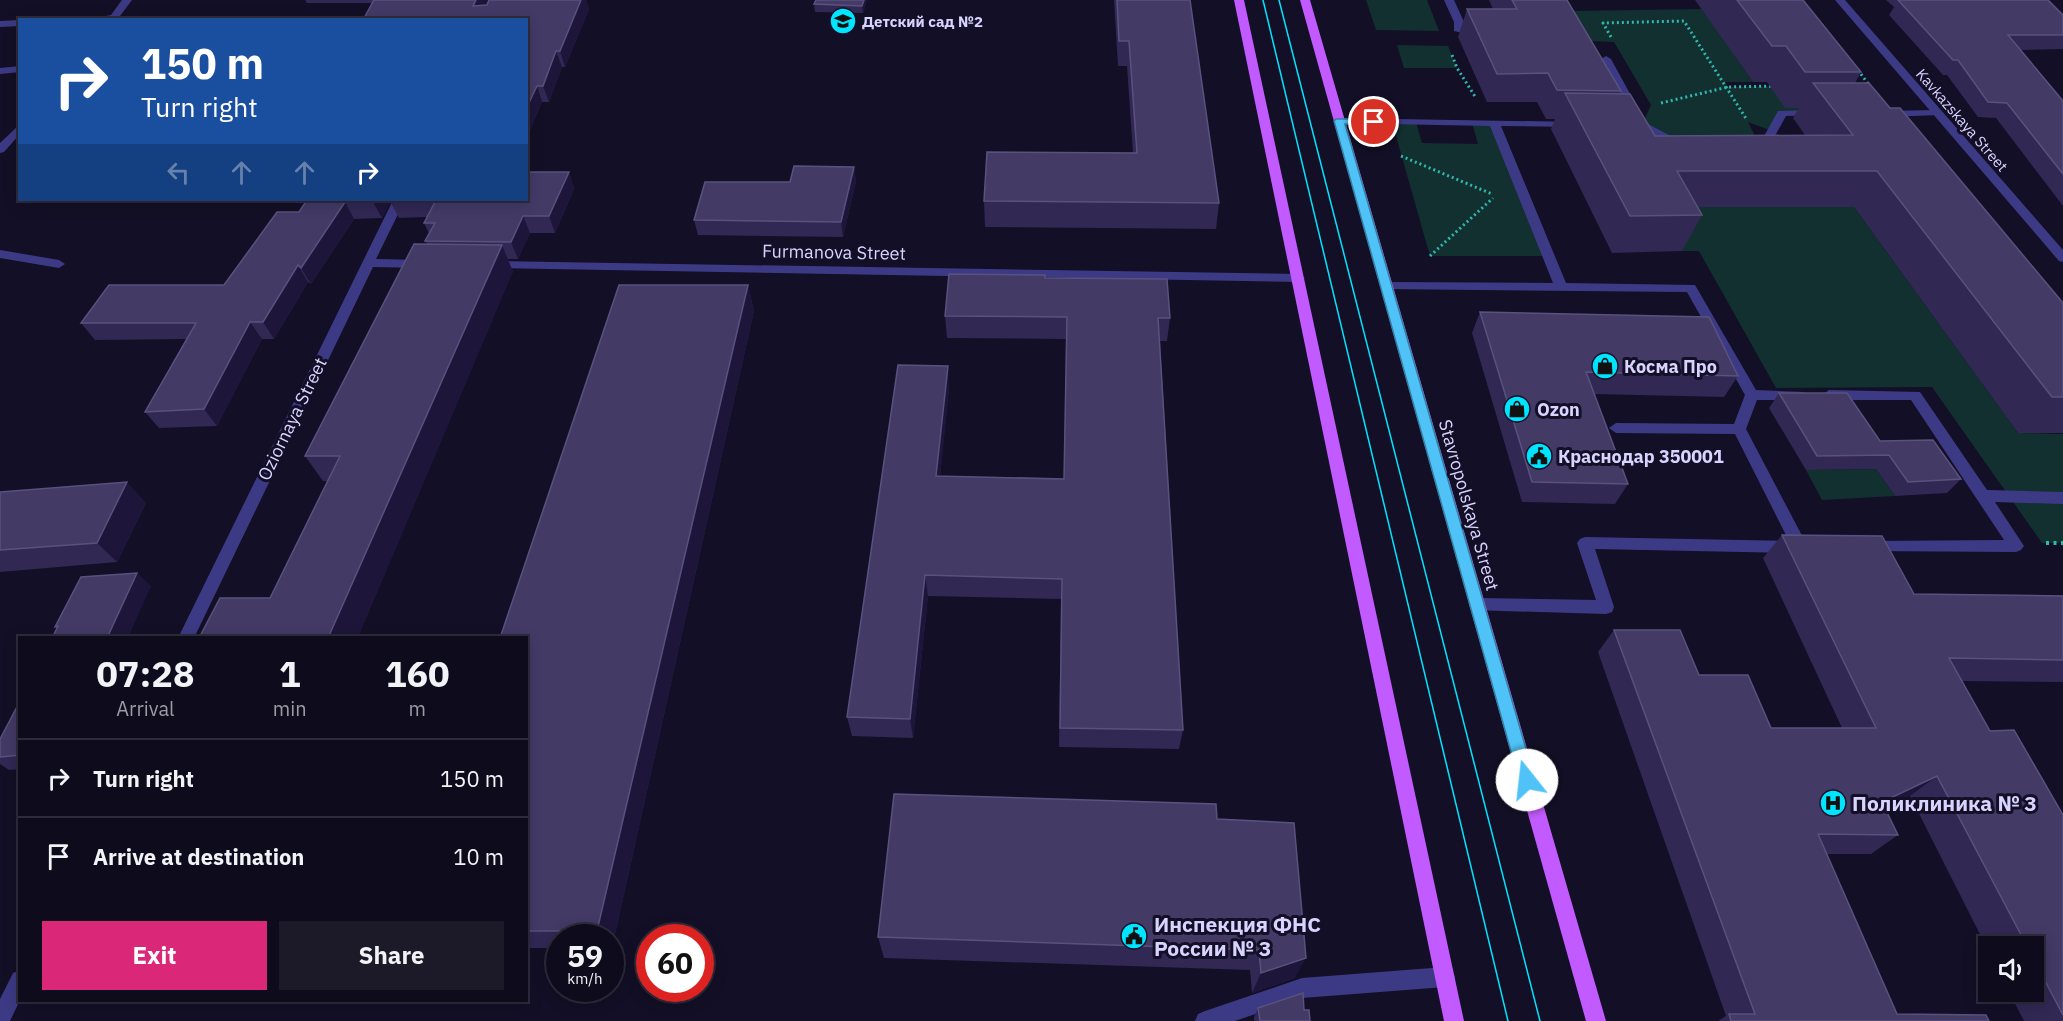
<!DOCTYPE html>
<meta charset="utf-8">
<style>
:root{--surface:#0e0b1c;--page:#1c1929;--text:#f1f3f6;--muted:#9b9ba3;--line:#2e2b3b;--accent:#db2777}
body{margin:0;font-family:"IBM Plex Sans",sans-serif;background:var(--page);color:var(--text);height:100vh;display:flex;flex-direction:column;font-size:22px;white-space:nowrap}
*{box-sizing:border-box;margin:0}
p{font-size:20px;color:var(--muted)}
.icon{flex:none;width:33px;height:33px;fill:none;stroke:currentColor;stroke-width:2;stroke-linecap:round;stroke-linejoin:round}
.map{position:relative;flex:1;overflow:hidden}
.side{position:absolute;left:18px;top:636px;width:510px;height:366px;display:flex;flex-direction:column;background:var(--surface);border-radius:0px;box-shadow:0 3px 15px #0003,0 0 0 2px var(--line)}
.side>*{flex:none}
.hud{position:absolute;left:18px;top:18px;width:510px;height:183px;border-radius:0px;box-shadow:0 3px 15px #0003,0 0 0 2px var(--line);background:#1a4fa0;color:#fff;overflow:hidden}
.controls{position:absolute;left:1978px;top:936px;display:grid;gap:12px}
.controls a{display:grid;place-items:center;width:66px;height:66px;border-radius:0px;background:var(--surface);box-shadow:0 3px 15px #0003,0 0 0 2px var(--line);font-size:30px}
.speed{position:absolute;left:546px;top:924px;display:flex;gap:12px;font-size:30px;font-weight:700;text-align:center}
.speed>*{display:grid;place-content:center;width:78px;height:78px;border-radius:50%;background:var(--surface);box-shadow:0 3px 15px #0003,0 0 0 2px var(--line);line-height:1}
.speed small{font-size:15px;font-weight:400}
.speed .limit{border:9px solid #d22;background:#fff;color:#111}
.pin{position:absolute;display:grid;place-items:center;width:51px;height:51px;color:#fff;margin:-26px;border:3px solid #fff;border-radius:50%;box-shadow:0 2px 6px #0007}
.me{position:absolute;width:66px;margin:-33px;rotate:344deg;stroke-linejoin:round;filter:drop-shadow(0 0 4px #0008)}
.turn{display:flex;align-items:center;gap:21px;height:126px;padding:0 24px;font-size:27px}
.turn .icon{width:78px;height:78px;stroke-width:2.5}
.turn b{display:block;font-size:42px;line-height:51px}
.lanes{display:flex;align-items:center;height:57px;padding:0 24px;background:#0003;justify-content:center;gap:30px;direction:ltr}
.lanes .off{opacity:.35}
.eta{display:flex;justify-content:space-evenly;align-items:center;height:102px;text-align:center}
.eta b{font-size:36px;font-weight:700;line-height:42px}
.cta{display:flex;gap:12px;margin-top:auto;padding:12px 24px}
.cta a{flex:1;height:69px;border-radius:0px;background:var(--accent);color:#fff;font-size:24px;font-weight:700;line-height:69px;text-align:center}
.cta a+a{background:var(--page);color:var(--text)}
ul{padding:0;list-style:none}
li{display:flex;align-items:center;gap:18px;height:78px;padding:0 24px;border-top:2px solid var(--line)}
li div{flex:1}
li b{display:block;font-size:22px}
li em{font-style:normal}
.map>svg:first-child{display:block}
.green{fill:#12302f}
.lines{fill:none;stroke-linecap:round;stroke-linejoin:round}
.path-far1{stroke:#2fb8b0;stroke-width:3;stroke-dasharray:2 3;stroke-linecap:butt}
.path{stroke:#2fb8b0;stroke-width:4;stroke-dasharray:3 4.5;stroke-linecap:butt}
.service{fill:#3d3a85;fill-rule:evenodd}
.minor{fill:#3d3a85;fill-rule:evenodd}
.primary{fill:#c25bff;fill-rule:evenodd}
.tram{stroke:#00e5ff;stroke-width:1.5}
.wall{fill:#312854}
.shaded-wall{fill:#1d163a}
.building{fill:#433a66;stroke:#5a527e;stroke-width:1.5}
.route{fill:#4fc3f7;stroke:#337fa1;stroke-width:1.5}
.labels{text-anchor:middle;dominant-baseline:central;stroke-width:6;stroke-linejoin:round;paint-order:stroke}
.far-poi-label{font-size:15px;font-weight:bold;fill:#d9d4ff;stroke:#130f26;text-anchor:start}
.far-street-label{font-size:15px;fill:#d9d4ff;stroke:#130f26}
.street-label{font-size:18px;fill:#d9d4ff;stroke:#130f26}
.poi-label{font-size:18px;font-weight:bold;fill:#d9d4ff;stroke:#130f26;text-anchor:start}
.near-poi-label{font-size:21px;font-weight:bold;fill:#d9d4ff;stroke:#130f26;text-anchor:start}
</style>
<div class="map">
<svg width="2063" height="1021" viewBox="0 0 2063 1021">
<rect width="100%" height="100%" fill="#130f26"/>
<!-- green -->
<g class="green">
<path d="M1366,0H1427L1439,31L1376,30Z"/>
<path d="M1702,9L1753,82H1725L1728,87L1870,85L1895,114L1782,113L1772,131L1748,122L1762,150H1692L1642,125L1651,105L1614,42L1588,41L1572,11Z"/>
<path d="M1397,45L1448,46L1457,68H1404Z"/>
<path d="M1392,122H1416L1422,143L1478,144L1472,123H1494L1549,256H1430Z"/>
<path d="M1658,207H1854L2018,433L2063,434V543H2042L1932,387L1776,388L1699,251H1682Z"/>
<path d="M1876,469L1895,496L1822,500L1806,470Z"/>
</g>
<g class="lines">
<!-- path-far1 -->
<g class="path-far1">
<path d="M1611,37L1603,23L1684,21L1747,120"/>
<path d="M1452,55L1457,68L1476,98"/>
<path d="M1858,70L1869,85"/>
<path d="M1661,103L1728,87L1775,86"/>
<path d="M1401,156L1492,194"/>
<path d="M1430,256L1493,198"/>
</g>
<!-- path -->
<path class="path" d="M2046,543H2063"/>
<!-- service -->
<g class="service">
<path d="M122,0H132L117,20H85L111,15Z"/>
<path d="M1444,0H1454L1464,22L1463,33L1454,31V22Z"/>
<path d="M20,20V26L0,27V21Z"/>
<path d="M1606,56L1611,59L1640,112L1639,114H1631L1630,112L1601,59Z"/>
<path d="M20,66V72L0,74V68Z"/>
<path d="M1816,110L1820,111V115L1786,116L1766,152L1759,153L1753,150L1758,147L1778,111Z"/>
<path d="M1936,110L1940,111V115L1885,117L1880,114L1885,111Z"/>
<path d="M1339,118L1577,122V126L1573,127L1501,126L1566,283L1695,285L1756,390L1804,392L1806,395L1799,400H1757L1746,429L1808,547L1805,551L1791,553L1595,549L1614,607L1612,612L1606,614L1471,610L1469,605L1471,600L1477,598L1596,600L1577,543L1580,539L1585,537L1789,541L1735,434L1616,433L1609,428L1616,423L1734,424L1745,395L1687,292L1382,289L1380,286L1382,283L1386,282L1553,283L1490,126L1335,123L1334,121Z"/>
<path d="M1633,122L1646,123L1686,144L1680,147L1676,146L1640,128L1629,127V123Z"/>
<path d="M20,124V134L4,152L0,153V143Z"/>
<path d="M0,250L59,260L65,264L59,268L0,258Z"/>
<path d="M1829,390L1920,392L1987,490L2063,492V504L1995,502L2024,546L2021,550L2016,552L1864,551L1861,547L1864,543L1869,541L2004,540L1911,400H1829L1822,395Z"/>
</g>
<!-- minor -->
<g class="minor">
<path d="M1835,0H1845L2063,250V262L2059,261Z"/>
<path d="M393,200H405L376,259L423,260L429,264L423,268L373,267L194,638H178Z"/>
<path d="M492,261L1299,274L1305,278L1299,282L488,268L486,265Z"/>
<path d="M1445,967L1452,970L1455,977L1452,984L1445,987L1302,998L1235,1021H1195L1198,1014L1205,1011L1302,978Z"/>
<path d="M20,970V1000L10,1021H0V999L13,973Z"/>
</g>
<!-- primary -->
<g class="primary">
<path d="M1234,0H1244L1464,1021H1444Z"/>
<path d="M1300,0H1310L1606,1021H1586Z"/>
</g>
<!-- tram -->
<g class="tram">
<path d="M1263,0L1508,1021"/>
<path d="M1279,0L1540,1021"/>
</g>
</g>
<!-- wall -->
<g class="wall">
<path d="M305,0H489L486,5L586,0L589,9L565,67H562L549,102H542L526,140V20L372,3H307Z"/>
<path d="M867,0L863,13L815,12L814,4Z"/>
<path d="M1114,0H1190L1219,203L1216,229L985,227L984,201L1133,153L1127,66H1118Z"/>
<path d="M1489,0H1567L1621,91L1620,94L1655,136L1805,135L1793,118L1799,108H1785L1767,82H1753L1695,0H1803L1861,72L1855,83L1890,108L2063,303V433H2018L1854,207H1698L1702,215L1682,251L1612,253L1551,129L1555,119H1546L1537,102H1487L1458,37L1467,9H1493Z"/>
<path d="M1886,0H2048L2063,15V49L2021,50L2063,101V206L1996,118L1978,117L1947,75H1943L1889,15L1894,7Z"/>
<path d="M854,167L856,181L843,237L698,235L694,220L790,182Z"/>
<path d="M569,172L574,189L555,233H530L518,259H508L513,272L270,598L328,481H323L305,456L427,244L425,241L429,233L424,223L427,217L399,218L390,201Z"/>
<path d="M307,200H391L382,218L354,219L311,284L308,282L274,339H262L217,426L159,428L145,412L186,339L95,340L81,323L224,285L299,212Z"/>
<path d="M1045,278L1170,318L1167,341H1160L1183,730L1179,749L1059,747L1061,599L928,596L913,738L852,736L847,717L949,388L940,476L1064,479L1066,339L947,338L945,316Z"/>
<path d="M748,285L754,311L612,948H610V938H560V948H526V638Z"/>
<path d="M1480,312L1738,376L1724,397L1594,394L1628,484L1615,504L1522,502L1472,333Z"/>
<path d="M1779,393L1880,441L1961,479L1947,493L1895,496L1876,469L1806,470L1769,408Z"/>
<path d="M0,492L146,503L117,562L0,572Z"/>
<path d="M1782,535L1914,594L2063,596V682L1961,681L1990,731L2063,815V1021H2024L2009,992H2034V946H1989V952L1910,796L1885,808L1898,835L1871,854H1826L1897,1014L1989,1021H1718L1726,1016L1598,652L1614,630L1699,675L1771,728H1842L1763,558Z"/>
<path d="M20,701V769L9,770L0,764V739Z"/>
<path d="M1217,819L1295,978L1252,993L1250,970L884,958L878,937Z"/>
<path d="M1258,1008L1304,1010L1310,1021H1254V1017Z"/>
</g>
<!-- shaded-wall -->
<g class="shaded-wall">
<path d="M476,0H489L481,20L473,6Z"/>
<path d="M580,0H586L589,9L565,67L560,51Z"/>
<path d="M864,0H867L863,13L862,6Z"/>
<path d="M556,51L562,67L549,102L543,86Z"/>
<path d="M537,86L542,102L526,140V109Z"/>
<path d="M854,167L856,181L843,237L841,222Z"/>
<path d="M569,172L574,189L555,233L549,216Z"/>
<path d="M374,200H391L382,218L373,202Z"/>
<path d="M345,202L354,219L311,284L301,268Z"/>
<path d="M523,216L530,233L518,259L511,242Z"/>
<path d="M502,245L513,272L358,638H328Z"/>
<path d="M298,265L308,282L274,339L263,322Z"/>
<path d="M748,285L754,311L612,948L610,947V938H603L597,931Z"/>
<path d="M250,322L262,339L217,426L204,409Z"/>
<path d="M948,366L949,388L938,498L936,476Z"/>
<path d="M127,482L146,503L117,562L97,543Z"/>
<path d="M137,573L151,586L128,638H107Z"/>
<path d="M925,575L928,596L913,738L910,719Z"/>
<path d="M1937,776L1910,796L1857,822L1882,802Z"/>
<path d="M1306,958L1295,978L1252,993L1261,973Z"/>
</g>
<!-- building -->
<g class="building">
<path d="M374,0H476L473,6L487,5L489,0H581L560,51H556L543,86H537L526,109V20H363Z"/>
<path d="M816,0H864L862,6L814,4Z"/>
<path d="M1117,0H1190L1219,203L984,201L987,152L1137,153L1129,41H1119Z"/>
<path d="M1512,0H1567L1621,91L1557,90L1548,73L1497,74L1467,9H1517Z"/>
<path d="M1737,0H1803L1861,72H1805L1786,46H1772Z"/>
<path d="M1898,0H2048L2063,15V35H2008L2063,101V174L2007,103L1988,102L1958,60H1953Z"/>
<path d="M1813,83H1869L1890,108H1900L2063,303V397H2052L1877,171H1677L1702,215L1630,216L1565,93L1630,94L1655,136L1853,135Z"/>
<path d="M794,166L854,167L841,222L694,220L705,182H790Z"/>
<path d="M526,172H569L549,216H523L511,242L425,241L435,223H424L436,200L390,201L391,200H526Z"/>
<path d="M307,200H374L373,202H345L301,268L298,265L263,322H250L204,409L145,412L196,323H81L109,285H224L277,212H299Z"/>
<path d="M414,244L502,245L328,638H199L220,598H270L340,456H305Z"/>
<path d="M949,274L1045,275V278L1167,279L1170,318H1158L1183,730L1060,728L1062,579L925,575L910,719L847,717L898,365L948,366L936,476L1064,479L1067,317L945,316Z"/>
<path d="M619,285H748L597,931H526V638H500Z"/>
<path d="M1480,312L1709,317L1738,376L1586,372L1628,484L1532,482Z"/>
<path d="M1779,393H1847L1880,441L1933,440L1961,479L1908,482L1889,455L1817,456Z"/>
<path d="M127,482L97,543L0,550V492Z"/>
<path d="M1782,535L1882,536L1914,594L2063,596V660L1949,658L1990,731L2014,730L2063,815V1015L2034,960V946H2027L1937,776L1882,802L1898,835L1818,834L1897,1014L1986,1015L1989,1021H1731L1729,1014H1755L1614,630H1680L1699,675H1748L1771,728H1876Z"/>
<path d="M137,573L107,638H52L58,626L55,627L81,577Z"/>
<path d="M20,701V755L0,757V739Z"/>
<path d="M894,794L1216,804L1217,819L1294,823L1306,958L1261,973L1259,950L878,937Z"/>
<path d="M1303,993L1304,1010H1309L1310,1021H1260L1258,1008Z"/>
</g>
<!-- route -->
<path class="route" d="M1336,119H1374L1379,122L1374,125L1345,124L1535,780L1533,786L1527,788L1521,786L1519,780L1334,121Z"/>
<!-- icons -->
<defs>
<symbol id="school-disc" viewBox="-11 -11 22 22"><circle r="9.5" fill="#00e5ff" stroke="#130f26"/><path d="M0-5L7-2L0 1L-7-2ZM-4 1L0 2.5L4 1V4Q0 6-4 4Z" fill="#111"/></symbol>
<symbol id="shop-disc" viewBox="-11 -11 22 22"><circle r="9.5" fill="#00e5ff" stroke="#130f26"/><path d="M-5-2.5h2.3a2.7 3.5 0 0 1 5.4 0H5L5.5 6h-11ZM-1.5-2.5h3a1.5 2.3 0 0 0-3 0Z" fill="#111"/></symbol>
<symbol id="civic-disc" viewBox="-11 -11 22 22"><circle r="9.5" fill="#00e5ff" stroke="#130f26"/><path d="M-.6-6.5H3V-4.5H.6V-3L4-1V1h2V6H-6V1h2V-1L-.6-3ZM-1.2 2.5V6h2.4V2.5Z" fill="#111"/></symbol>
<symbol id="hospital-disc" viewBox="-11 -11 22 22"><circle r="9.5" fill="#00e5ff" stroke="#130f26"/><path d="M-5-5h3v3.5h4V-5h3V5h-3V1.5h-4V5h-3Z" fill="#111"/></symbol>
</defs>
<g fill-rule="evenodd">
<use href="#school-disc" x="828" y="6" width="30" height="30"/>
<use href="#shop-disc" x="1590" y="351" width="30" height="30"/>
<use href="#shop-disc" x="1502" y="394" width="30" height="30"/>
<use href="#civic-disc" x="1524" y="441" width="30" height="30"/>
<use href="#hospital-disc" x="1818" y="788" width="30" height="30"/>
<use href="#civic-disc" x="1119" y="921" width="30" height="30"/>
</g>
<g class="labels">
<!-- far-poi labels -->
<g class="far-poi-label">
<text x="862" y="21">Детский сад №2</text>
</g>
<!-- far-street labels -->
<g class="far-street-label">
<text transform="translate(1962 120) rotate(49)">Kavkazskaya Street</text>
</g>
<!-- street labels -->
<g class="street-label">
<text transform="translate(834 252) rotate(1)">Furmanova Street</text>
<text transform="translate(292 419) rotate(-64)">Oziornaya Street</text>
<text transform="translate(1469 505) rotate(74)">Stavropolskaya Street</text>
</g>
<!-- poi labels -->
<g class="poi-label">
<text x="1624" y="366">Косма Про</text>
<text x="1537" y="409">Ozon</text>
<text x="1558" y="456">Краснодар 350001</text>
</g>
<!-- near-poi labels -->
<g class="near-poi-label">
<text x="1852" y="803">Поликлиника № 3</text>
<text x="1154" y="924">Инспекция ФНС<tspan x="1154" dy="24">России № 3</tspan></text>
</g>
</g>
</svg>
<div class="controls">
<a><svg class="icon" aria-label="sound" viewBox="0 0 24 24"><path d="M4 9h4l5-4v14l-5-4H4zM17 9q2 3 0 6"/></svg></a>
</div>
<div class="speed"><div>59<small>km/h</small></div><div class="limit">60</div></div>
<div class="pin" style="left:1374px;top:122px;background:#d93025"><svg class="icon" aria-label="arrive" viewBox="0 0 24 24"><path d="M6 21V4h12l-3 4 3 4H6"/></svg></div>
<svg class="me" style="left:1527px;top:780px" viewBox="-20 -20 40 40"><circle r="19" fill="#fff"/><path d="M0-13L10 11 0 6-10 11z" fill="#4fc3f7"/></svg>
<div class="hud">
<div class="turn"><svg class="icon" aria-label="right" viewBox="0 0 24 24"><path d="M7 20v-9h11M14 6l5 5-5 5"/></svg><div><b>150 m</b>Turn right</div></div>
<div class="lanes"><svg class="icon off" aria-label="left" viewBox="0 0 24 24"><path d="M17 20v-9H6M10 6l-5 5 5 5"/></svg><svg class="icon off" aria-label="ahead" viewBox="0 0 24 24"><path d="M12 20V5M6 11l6-6 6 6"/></svg><svg class="icon off" aria-label="ahead" viewBox="0 0 24 24"><path d="M12 20V5M6 11l6-6 6 6"/></svg><svg class="icon" aria-label="right" viewBox="0 0 24 24"><path d="M7 20v-9h11M14 6l5 5-5 5"/></svg></div>
</div>
<section class="side">
<div class="eta">
<div><b>07:28</b><p>Arrival</p></div>
<div><b>1</b><p>min</p></div>
<div><b>160</b><p>m</p></div>
</div>
<ul>
<li><svg class="icon" aria-label="right" viewBox="0 0 24 24"><path d="M7 20v-9h11M14 6l5 5-5 5"/></svg><div><b>Turn right</b></div><em>150 m</em></li>
<li><svg class="icon" aria-label="arrive" viewBox="0 0 24 24"><path d="M6 21V4h12l-3 4 3 4H6"/></svg><div><b>Arrive at destination</b></div><em>10 m</em></li>
</ul>
<div class="cta"><a>Exit</a><a>Share</a></div>
</section>
</div>
